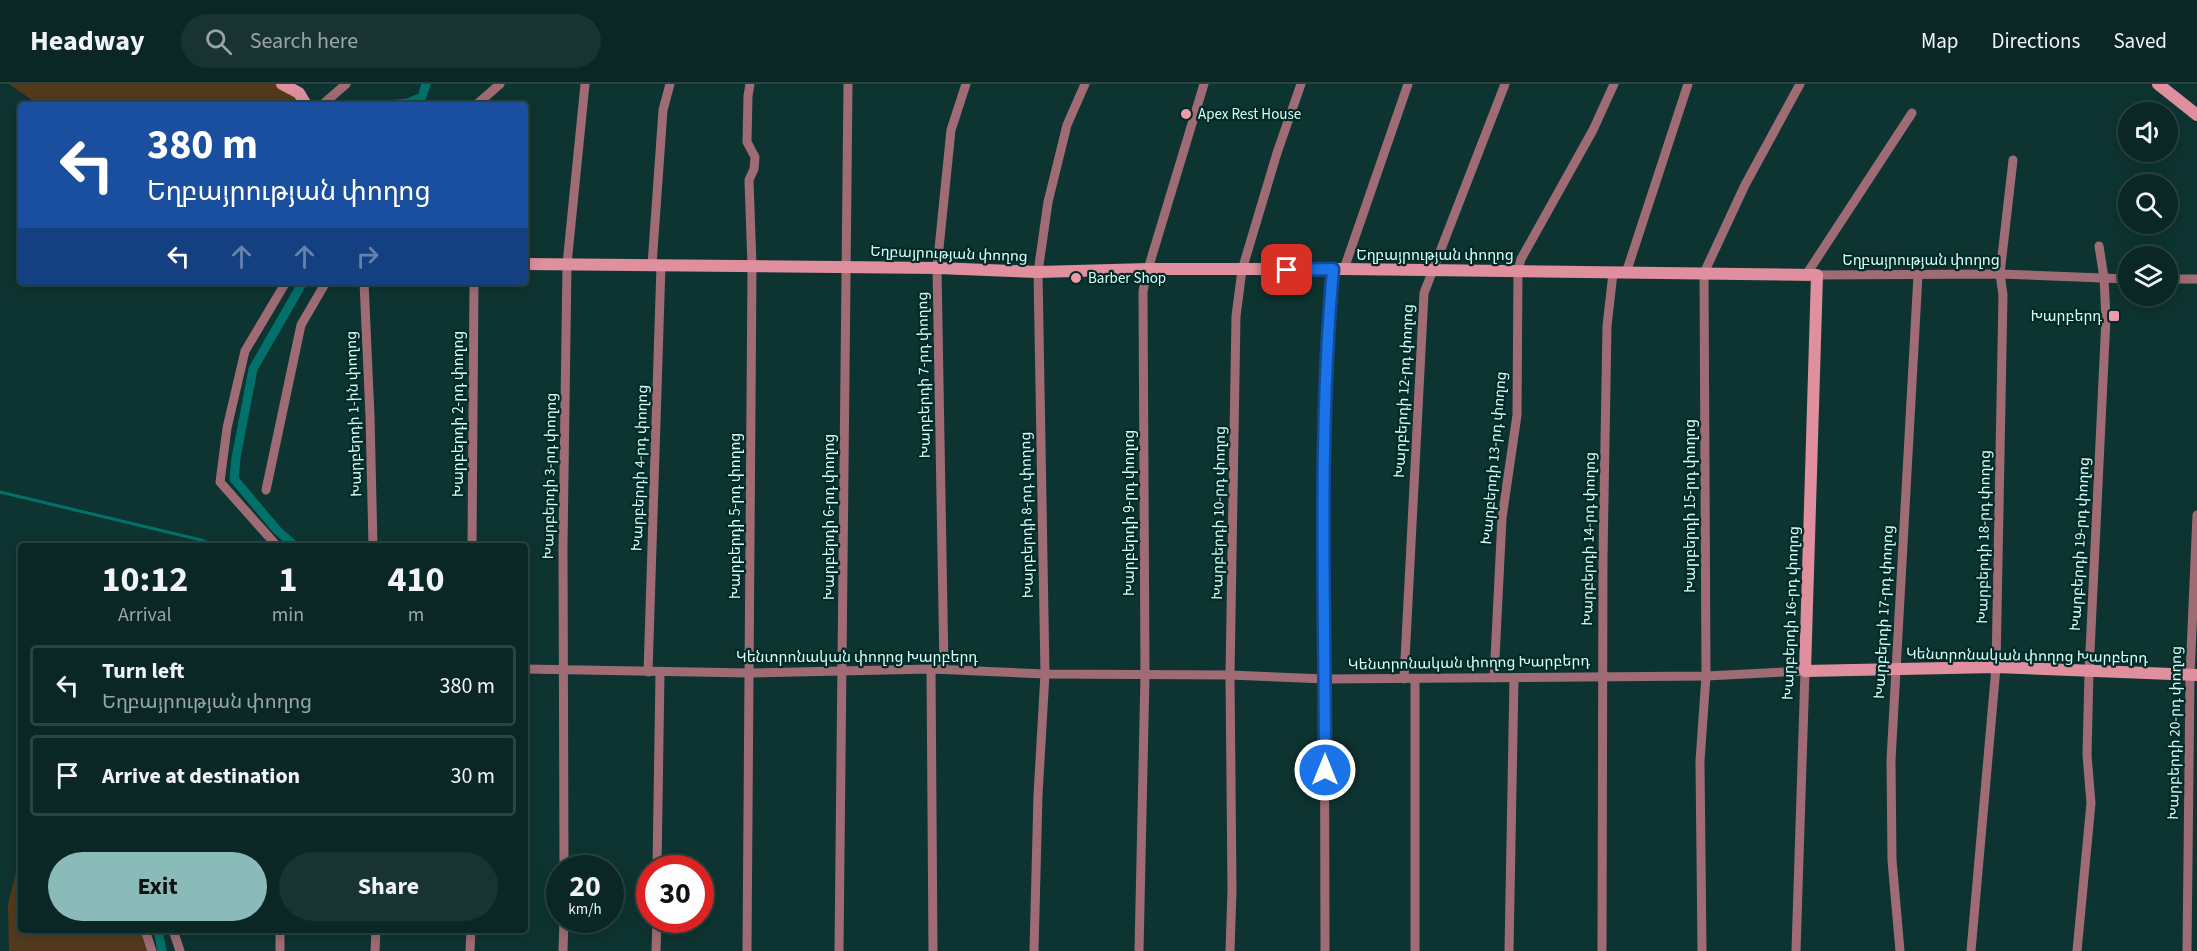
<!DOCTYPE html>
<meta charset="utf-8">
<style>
:root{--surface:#0a2725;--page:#183332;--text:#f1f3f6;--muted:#99a5a7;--line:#2a4442;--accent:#8bbbb9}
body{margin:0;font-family:"Source Sans 3","Noto Sans Armenian",sans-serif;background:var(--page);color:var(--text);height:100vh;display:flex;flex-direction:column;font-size:22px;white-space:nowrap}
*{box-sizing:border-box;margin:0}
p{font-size:20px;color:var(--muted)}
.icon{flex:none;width:33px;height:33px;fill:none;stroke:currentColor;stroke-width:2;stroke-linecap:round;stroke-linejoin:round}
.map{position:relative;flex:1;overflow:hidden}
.sheet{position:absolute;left:18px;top:459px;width:510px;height:390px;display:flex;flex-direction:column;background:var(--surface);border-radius:6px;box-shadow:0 3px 15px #0003,0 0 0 2px var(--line)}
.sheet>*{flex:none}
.top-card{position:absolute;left:18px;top:18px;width:510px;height:183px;border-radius:6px;box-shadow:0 3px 15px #0003,0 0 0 2px var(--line);background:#1a4fa0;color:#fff;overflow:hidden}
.fabs{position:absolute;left:2118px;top:18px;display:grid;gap:12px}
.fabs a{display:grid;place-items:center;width:60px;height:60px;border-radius:50%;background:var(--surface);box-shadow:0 3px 15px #0003,0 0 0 2px var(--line);font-size:30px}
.speed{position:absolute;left:546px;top:771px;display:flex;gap:12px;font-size:30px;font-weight:700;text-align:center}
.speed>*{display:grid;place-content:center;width:78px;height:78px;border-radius:50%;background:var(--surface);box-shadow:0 3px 15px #0003,0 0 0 2px var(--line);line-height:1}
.speed small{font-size:15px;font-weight:400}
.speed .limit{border:9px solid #d22;background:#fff;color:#111}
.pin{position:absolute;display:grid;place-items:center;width:51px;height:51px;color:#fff;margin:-26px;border-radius:12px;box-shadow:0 3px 9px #0006}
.me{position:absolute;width:66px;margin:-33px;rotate:0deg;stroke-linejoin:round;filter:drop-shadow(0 0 4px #0008)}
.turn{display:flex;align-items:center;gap:21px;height:126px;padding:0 30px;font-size:27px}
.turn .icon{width:78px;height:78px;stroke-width:2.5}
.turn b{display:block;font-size:42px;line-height:51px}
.lanes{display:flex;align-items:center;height:57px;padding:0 30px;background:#0003;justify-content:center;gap:30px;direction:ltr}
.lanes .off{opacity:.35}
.eta{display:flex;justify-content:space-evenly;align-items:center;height:102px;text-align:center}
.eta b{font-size:36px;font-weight:700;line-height:42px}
.primary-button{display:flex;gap:12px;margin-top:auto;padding:12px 30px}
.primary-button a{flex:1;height:69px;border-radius:36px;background:var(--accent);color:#111;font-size:24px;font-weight:700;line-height:69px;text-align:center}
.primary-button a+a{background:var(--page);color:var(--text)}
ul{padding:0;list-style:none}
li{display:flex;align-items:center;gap:18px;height:81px;margin:0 12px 9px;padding:0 18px;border:3px solid var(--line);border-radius:6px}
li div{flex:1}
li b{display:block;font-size:22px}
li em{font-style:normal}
header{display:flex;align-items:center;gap:36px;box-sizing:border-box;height:84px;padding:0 30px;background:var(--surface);border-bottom:2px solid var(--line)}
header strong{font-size:28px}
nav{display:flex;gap:33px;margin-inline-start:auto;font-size:21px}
.search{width:420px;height:54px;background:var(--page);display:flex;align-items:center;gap:15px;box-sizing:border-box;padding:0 21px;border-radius:33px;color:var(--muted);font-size:22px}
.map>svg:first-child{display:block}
.green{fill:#533a1d}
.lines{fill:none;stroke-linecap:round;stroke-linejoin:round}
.stream{stroke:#02716b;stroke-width:3}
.canal{stroke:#02716b;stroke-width:9}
.street{stroke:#9f6c75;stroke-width:9}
.secondary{stroke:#df8f9d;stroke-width:12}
.route-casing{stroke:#114b97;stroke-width:15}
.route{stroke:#1a73e8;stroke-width:10}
.poi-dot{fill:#f39aaa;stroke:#022a27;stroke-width:2}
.labels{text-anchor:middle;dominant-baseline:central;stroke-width:4.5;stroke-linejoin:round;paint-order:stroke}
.poi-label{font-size:15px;fill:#d5fef9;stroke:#022a27;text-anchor:start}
.street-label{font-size:15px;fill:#d5fef9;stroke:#022a27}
</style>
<header>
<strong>Headway</strong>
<div class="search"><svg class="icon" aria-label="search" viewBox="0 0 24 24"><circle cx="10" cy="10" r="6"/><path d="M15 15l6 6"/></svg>Search here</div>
<nav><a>Map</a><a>Directions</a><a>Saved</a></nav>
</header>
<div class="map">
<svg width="2197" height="867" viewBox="0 0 2197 867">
<rect width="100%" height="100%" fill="#0e3431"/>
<!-- green -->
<g class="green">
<path d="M9,0H287L305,21H39Z"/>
<path d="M21,768V846H146L154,867H9L8,820Z"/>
</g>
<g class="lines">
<!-- stream -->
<path class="stream" d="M0,408L201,456L216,462"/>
<!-- canal -->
<g class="canal">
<path d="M386,21L408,19L422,13L426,0"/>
<path d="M295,462L277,446L234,395L236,374L253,285L303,198"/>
<path d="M158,846L162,867"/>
</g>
<!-- street -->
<g class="street">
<path d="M322,21L346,0"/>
<path d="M476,21L500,0"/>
<path d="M652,181L663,26L670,0"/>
<path d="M1344,185L1408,0"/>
<path d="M1626,189L1688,0"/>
<path d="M1806,191L1912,29"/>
<path d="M1817,191L2000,190L2128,195"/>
<path d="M2168,195H2197"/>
<path d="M364,198L370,332L373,462"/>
<path d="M266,406L301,241L326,198"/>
<path d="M277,462L220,398L227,344L245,267L286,198"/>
<path d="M472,462L474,198"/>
<path d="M525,585L750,589L931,585L1045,590L1230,591L1325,595L1706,592L1805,587L1796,867"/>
<path d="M931,585L933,867"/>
<path d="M944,585L937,184L951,46L966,0"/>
<path d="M648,588L661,181"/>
<path d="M1494,594L1502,434L1517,331L1518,186L1521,175L1593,46L1614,0"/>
<path d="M1404,595L1424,209L1505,0"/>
<path d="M1415,595V867"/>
<path d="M564,784L563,462L567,180L585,0"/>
<path d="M657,784L660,589"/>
<path d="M145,846L152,867"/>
<path d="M173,846L180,867"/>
<path d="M280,867V846"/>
<path d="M375,867L376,846"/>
<path d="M470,867L471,846"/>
<path d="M563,867L564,836"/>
<path d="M656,867L657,836"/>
<path d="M747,867L752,182L749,96L754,85L755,73L747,58L748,12L750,0"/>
<path d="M839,867C844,578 843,289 848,0"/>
<path d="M1034,867L1038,711L1045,590L1038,188L1048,118L1067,41L1085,0"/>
<path d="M1139,867L1145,591L1143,207L1148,185L1204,0"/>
<path d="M1230,867L1232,806L1230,591L1236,232L1242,186L1277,69L1301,0"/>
<path d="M1325,867L1324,423L1327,249L1333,185"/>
<path d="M1509,867L1514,594"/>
<path d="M1602,867L1603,473L1607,242L1613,189"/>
<path d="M1702,867L1700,677L1706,592L1704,189L1745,101L1800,0"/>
<path d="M1900,867L1892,776L1891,676L1918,191"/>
<path d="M1971,867L1996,583L2003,211L2000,190L2013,76"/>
<path d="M2077,867L2091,719L2087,671L2089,588L2106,234L2104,194L2099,162"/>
<path d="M2187,867L2190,591L2197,431"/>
</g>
<!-- secondary -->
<g class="secondary">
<path d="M282,0L299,9L306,21"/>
<path d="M2158,0L2197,31"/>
<path d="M525,180L937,184L1038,188L1148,185H1344L1817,191L1805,587L1996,583L2197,591"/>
</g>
</g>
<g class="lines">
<defs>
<path id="route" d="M1287,186L1333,185C1318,351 1325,519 1325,686"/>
</defs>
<!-- route casing -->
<use href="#route" class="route-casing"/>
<!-- route -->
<use href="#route" class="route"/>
</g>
<!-- markers -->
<g class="poi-dot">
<circle cx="1186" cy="30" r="6"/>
<circle cx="1076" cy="194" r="6"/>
<rect x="2108" y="226" width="12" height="12" rx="3"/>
</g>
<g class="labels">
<!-- poi labels -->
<g class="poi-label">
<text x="1198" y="30">Apex Rest House</text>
<text x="1088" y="194">Barber Shop</text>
<text x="2102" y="232" text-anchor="end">Խարբերդ</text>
</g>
<!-- street labels -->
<g class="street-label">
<text transform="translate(949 170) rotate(2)">Եղբայրության փողոց</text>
<text x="1435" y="171">Եղբայրության փողոց</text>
<text x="1921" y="176">Եղբայրության փողոց</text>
<text transform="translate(924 291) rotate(-91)">Խարբերդի 7-րդ փողոց</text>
<text transform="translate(1404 307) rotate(-87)">Խարբերդի 12-րդ փողոց</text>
<text transform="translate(354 330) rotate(-92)">Խարբերդի 1-ին փողոց</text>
<text transform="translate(458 330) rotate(-90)">Խարբերդի 2-րդ փողոց</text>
<text transform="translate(1494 374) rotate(-85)">Խարբերդի 13-րդ փողոց</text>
<text transform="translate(640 384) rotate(-88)">Խարբերդի 4-րդ փողոց</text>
<text transform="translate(550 392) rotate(-89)">Խարբերդի 3-րդ փողոց</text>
<text transform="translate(1690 422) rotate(-90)">Խարբերդի 15-րդ փողոց</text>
<text transform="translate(1129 429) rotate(-90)">Խարբերդի 9-րդ փողոց</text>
<text transform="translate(1219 429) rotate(-89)">Խարբերդի 10-րդ փողոց</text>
<text transform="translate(1027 431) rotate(-91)">Խարբերդի 8-րդ փողոց</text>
<text transform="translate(735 432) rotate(-90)">Խարբերդի 5-րդ փողոց</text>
<text transform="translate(829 433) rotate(-90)">Խարբերդի 6-րդ փողոց</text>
<text transform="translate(1984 453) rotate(-89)">Խարբերդի 18-րդ փողոց</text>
<text transform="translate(1589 455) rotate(-89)">Խարբերդի 14-րդ փողոց</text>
<text transform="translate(2080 460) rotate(-87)">Խարբերդի 19-րդ փողոց</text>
<text transform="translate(1884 528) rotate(-87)">Խարբերդի 17-րդ փողոց</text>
<text transform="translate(1791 529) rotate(-88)">Խարբերդի 16-րդ փողոց</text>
<text transform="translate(2027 572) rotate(1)">Կենտրոնական փողոց Խարբերդ</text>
<text x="857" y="573">Կենտրոնական փողոց Խարբերդ</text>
<text transform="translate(1469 579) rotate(-1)">Կենտրոնական փողոց Խարբերդ</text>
<text transform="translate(2175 649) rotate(-89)">Խարբերդի 20-րդ փողոց</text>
</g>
</g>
</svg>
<div class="fabs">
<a><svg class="icon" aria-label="sound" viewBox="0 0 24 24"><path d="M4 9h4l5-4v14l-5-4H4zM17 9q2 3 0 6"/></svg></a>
<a><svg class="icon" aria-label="search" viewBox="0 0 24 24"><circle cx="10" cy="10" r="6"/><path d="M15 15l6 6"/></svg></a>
<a><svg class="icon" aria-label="layers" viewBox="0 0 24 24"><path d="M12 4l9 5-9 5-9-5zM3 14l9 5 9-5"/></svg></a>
</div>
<div class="speed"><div>20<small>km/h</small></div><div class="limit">30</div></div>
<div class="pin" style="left:1287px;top:186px;background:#d93025"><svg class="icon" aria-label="arrive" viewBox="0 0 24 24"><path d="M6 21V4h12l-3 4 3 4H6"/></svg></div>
<svg class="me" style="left:1325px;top:686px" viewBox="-20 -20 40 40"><circle r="17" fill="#1a73e8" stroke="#fff" stroke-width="3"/><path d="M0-11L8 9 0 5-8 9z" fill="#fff"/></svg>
<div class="top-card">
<div class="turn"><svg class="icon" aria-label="left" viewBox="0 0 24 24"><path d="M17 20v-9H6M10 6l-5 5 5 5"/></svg><div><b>380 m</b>Եղբայրության փողոց</div></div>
<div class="lanes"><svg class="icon" aria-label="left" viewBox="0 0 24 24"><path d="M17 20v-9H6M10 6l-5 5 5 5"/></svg><svg class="icon off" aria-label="ahead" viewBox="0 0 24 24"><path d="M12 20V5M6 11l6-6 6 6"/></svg><svg class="icon off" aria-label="ahead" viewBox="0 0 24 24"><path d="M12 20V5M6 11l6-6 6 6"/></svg><svg class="icon off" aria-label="right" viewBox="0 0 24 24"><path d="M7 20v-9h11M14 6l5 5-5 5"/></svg></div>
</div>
<section class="sheet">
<div class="eta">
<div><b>10:12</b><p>Arrival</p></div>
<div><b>1</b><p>min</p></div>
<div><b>410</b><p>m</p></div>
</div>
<ul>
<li><svg class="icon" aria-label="left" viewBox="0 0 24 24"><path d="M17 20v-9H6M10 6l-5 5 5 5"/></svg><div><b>Turn left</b><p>Եղբայրության փողոց</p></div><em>380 m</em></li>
<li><svg class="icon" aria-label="arrive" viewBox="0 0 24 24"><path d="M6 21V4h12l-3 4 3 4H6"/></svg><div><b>Arrive at destination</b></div><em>30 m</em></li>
</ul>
<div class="primary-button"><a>Exit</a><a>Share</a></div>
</section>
</div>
